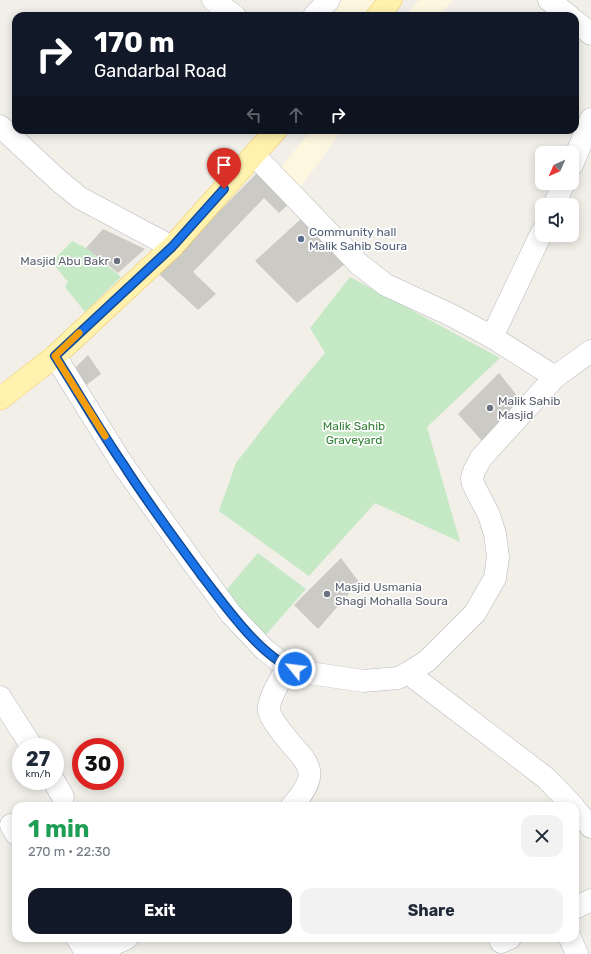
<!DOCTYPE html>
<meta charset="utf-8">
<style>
:root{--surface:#fff;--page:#f2f2f3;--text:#1f2937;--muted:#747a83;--accent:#111827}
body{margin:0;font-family:Rubik,sans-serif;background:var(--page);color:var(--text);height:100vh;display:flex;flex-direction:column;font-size:15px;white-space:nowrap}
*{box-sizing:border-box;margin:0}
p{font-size:13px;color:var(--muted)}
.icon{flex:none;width:22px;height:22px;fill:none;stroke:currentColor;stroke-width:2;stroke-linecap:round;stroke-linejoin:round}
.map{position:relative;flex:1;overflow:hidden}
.sheet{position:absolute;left:12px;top:802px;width:567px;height:140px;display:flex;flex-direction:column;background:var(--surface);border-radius:12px;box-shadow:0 2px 10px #0003}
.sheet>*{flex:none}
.top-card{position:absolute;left:12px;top:12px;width:567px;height:122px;border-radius:12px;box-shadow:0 2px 10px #0003;background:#111827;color:#fff;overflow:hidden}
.needle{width:26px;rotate:225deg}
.buttons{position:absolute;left:535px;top:146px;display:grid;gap:8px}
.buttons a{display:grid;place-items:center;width:44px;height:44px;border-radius:8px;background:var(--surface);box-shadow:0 2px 10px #0003;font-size:20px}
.speed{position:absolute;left:12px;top:738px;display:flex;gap:8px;font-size:20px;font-weight:700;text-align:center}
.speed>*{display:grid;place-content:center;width:52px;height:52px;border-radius:50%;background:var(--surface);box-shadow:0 2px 10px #0003;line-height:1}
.speed small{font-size:10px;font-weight:400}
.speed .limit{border:6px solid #d22;background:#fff;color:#111}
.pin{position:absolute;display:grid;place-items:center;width:34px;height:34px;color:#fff;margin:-41px -17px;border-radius:50% 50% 50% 0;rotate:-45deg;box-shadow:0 0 4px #0007}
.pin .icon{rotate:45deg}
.me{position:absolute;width:44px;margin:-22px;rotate:299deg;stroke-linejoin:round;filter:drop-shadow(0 0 3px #0008)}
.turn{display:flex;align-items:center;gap:14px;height:84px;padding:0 16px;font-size:18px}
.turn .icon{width:52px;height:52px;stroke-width:2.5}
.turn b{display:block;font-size:28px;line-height:34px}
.lanes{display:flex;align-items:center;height:38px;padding:0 16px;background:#0003;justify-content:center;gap:20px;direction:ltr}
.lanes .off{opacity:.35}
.round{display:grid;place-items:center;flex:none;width:42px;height:42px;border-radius:12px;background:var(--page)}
.headline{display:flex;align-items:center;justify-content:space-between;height:68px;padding:0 16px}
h1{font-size:24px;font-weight:700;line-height:30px;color:#1e9e55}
.cta{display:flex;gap:8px;margin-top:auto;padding:8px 16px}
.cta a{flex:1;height:46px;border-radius:12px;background:var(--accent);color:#fff;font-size:16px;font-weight:700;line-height:46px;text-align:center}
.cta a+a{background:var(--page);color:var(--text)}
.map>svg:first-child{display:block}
.commercial{fill:#fef7e0}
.green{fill:#c5e8c5}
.building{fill:#cccac5}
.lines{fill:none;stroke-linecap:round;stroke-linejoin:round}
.minor-casing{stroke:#b5b8bc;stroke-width:23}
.major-casing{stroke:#f2c960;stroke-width:23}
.minor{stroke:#fff;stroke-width:22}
.major{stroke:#fff2af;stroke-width:22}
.route-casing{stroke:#114b97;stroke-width:10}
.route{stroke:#1a73e8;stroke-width:7}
.slow{stroke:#f59e0b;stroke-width:7}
.service-dot{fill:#5c6f8a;stroke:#fff;stroke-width:1.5}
.worship-dot{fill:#6b7280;stroke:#fff;stroke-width:1.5}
.labels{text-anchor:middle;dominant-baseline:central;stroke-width:3.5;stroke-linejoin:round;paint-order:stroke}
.service-label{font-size:12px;fill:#4e5e75;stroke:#fff;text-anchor:start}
.worship-label{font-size:12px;fill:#5b616d;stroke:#fff;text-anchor:start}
.park-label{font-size:12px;fill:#348238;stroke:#fff}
</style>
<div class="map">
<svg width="591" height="954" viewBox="0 0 591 954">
<rect width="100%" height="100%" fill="#f1efe8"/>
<!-- commercial -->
<g class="commercial">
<path d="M342,0H383L369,16H327Z"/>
<path d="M419,0H453L439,16H405Z"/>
<path d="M311,130H342L300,188L279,170Z"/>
</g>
<!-- green -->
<g class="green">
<path d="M72,241L86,248L121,277L85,312L65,287L68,282L52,262Z"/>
<path d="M350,277L500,358L427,427L460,542L375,503L309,576L219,511L236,463L273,415L325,353L310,328Z"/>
<path d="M258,553L306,589L263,638L222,595Z"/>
</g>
<!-- building -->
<g class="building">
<path d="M261,169L292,201L279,213L264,198L193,272L216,294L198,310L158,273Z"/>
<path d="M303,217L345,264L297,303L255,261Z"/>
<path d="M103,229L145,249L118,273L86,248Z"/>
<path d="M88,355L101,374L85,386L73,370Z"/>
<path d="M499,373L522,402L483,442L458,414Z"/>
<path d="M341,558L359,582L318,629L294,605Z"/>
</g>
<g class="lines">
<defs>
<g id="minor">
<path d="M213,0L235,16"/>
<path d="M549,0L569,16"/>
<path d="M314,16L329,0"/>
<path d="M575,21L591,34"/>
<path d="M0,126L58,180L80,198L172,247"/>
<path d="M254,155L360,265L386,285L451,315L492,337L555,377"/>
<path d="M572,165L591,119"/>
<path d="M554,205L564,183"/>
<path d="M492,337L542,232"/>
<path d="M55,356L123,465L188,556L231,614L265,650L287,667L303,672L363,681L398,678L408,673L427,661L475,613L495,578L498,557L495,534L489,515L473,484L472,478L474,471L481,458L555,377L591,351"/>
<path d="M287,667C282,678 267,700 269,711C271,719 276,724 280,730C304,763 326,767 292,806"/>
<path d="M408,673L546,778L573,806"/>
<path d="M0,697L32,747"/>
<path d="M54,781L63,797"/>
<path d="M575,809L591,827"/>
<path d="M11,825L16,834"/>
<path d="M575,908L591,900"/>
<path d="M77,938L87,954"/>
<path d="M570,938L577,954"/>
<path d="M501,942L510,938"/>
<path d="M93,954L127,938"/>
</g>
<g id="major">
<path d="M377,16L391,0"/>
<path d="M0,399L55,356L172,247L276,130"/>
</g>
</defs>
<!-- minor casing -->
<use href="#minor" class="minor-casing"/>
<!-- major casing -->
<use href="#major" class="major-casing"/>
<!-- minor -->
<use href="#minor" class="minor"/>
<!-- major -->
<use href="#major" class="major"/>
</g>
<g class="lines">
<defs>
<path id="route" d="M224,189L172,247L55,356C78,392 99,429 123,464C147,502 175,539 202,576C224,604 261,658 295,669"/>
</defs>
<!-- route casing -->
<use href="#route" class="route-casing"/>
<!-- route -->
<use href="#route" class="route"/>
<!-- slow -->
<path class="slow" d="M79,333L55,356L105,436"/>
</g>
<!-- markers -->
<circle class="service-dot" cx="301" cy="239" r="4"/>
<g class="worship-dot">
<circle cx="117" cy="261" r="4"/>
<circle cx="490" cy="408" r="4"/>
<circle cx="327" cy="594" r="4"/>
</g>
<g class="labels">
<!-- service labels -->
<g class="service-label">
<text x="309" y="232">Community hall<tspan x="309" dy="14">Malik Sahib Soura</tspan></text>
</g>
<!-- worship labels -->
<g class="worship-label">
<text x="109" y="261" text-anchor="end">Masjid Abu Bakr</text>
<text x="498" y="401">Malik Sahib<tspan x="498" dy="14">Masjid</tspan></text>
<text x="335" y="587">Masjid Usmania<tspan x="335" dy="14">Shagi Mohalla Soura</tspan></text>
</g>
<!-- park labels -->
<g class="park-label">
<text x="354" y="426">Malik Sahib<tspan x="354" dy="14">Graveyard</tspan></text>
</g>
</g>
</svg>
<div class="buttons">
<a><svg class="needle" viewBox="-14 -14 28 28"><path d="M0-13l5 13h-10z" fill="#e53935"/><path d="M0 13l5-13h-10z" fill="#747a83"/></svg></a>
<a><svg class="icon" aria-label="sound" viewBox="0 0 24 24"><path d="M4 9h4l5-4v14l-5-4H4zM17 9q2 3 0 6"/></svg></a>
</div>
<div class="speed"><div>27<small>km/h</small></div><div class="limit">30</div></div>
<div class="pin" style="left:224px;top:189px;background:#d93025"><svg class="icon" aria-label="arrive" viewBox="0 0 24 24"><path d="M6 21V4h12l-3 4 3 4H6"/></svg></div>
<svg class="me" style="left:295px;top:669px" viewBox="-20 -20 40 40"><circle r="17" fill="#1a73e8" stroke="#fff" stroke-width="3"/><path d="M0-11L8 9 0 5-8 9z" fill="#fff"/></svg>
<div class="top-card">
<div class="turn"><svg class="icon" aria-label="right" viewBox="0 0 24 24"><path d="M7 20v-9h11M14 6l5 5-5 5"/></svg><div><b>170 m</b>Gandarbal Road</div></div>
<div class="lanes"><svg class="icon off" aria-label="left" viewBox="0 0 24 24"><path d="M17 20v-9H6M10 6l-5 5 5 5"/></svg><svg class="icon off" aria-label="ahead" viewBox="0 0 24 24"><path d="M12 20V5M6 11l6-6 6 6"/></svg><svg class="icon" aria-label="right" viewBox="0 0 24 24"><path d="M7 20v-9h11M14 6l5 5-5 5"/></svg></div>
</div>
<section class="sheet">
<div class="headline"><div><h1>1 min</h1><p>270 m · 22:30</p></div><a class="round"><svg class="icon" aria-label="close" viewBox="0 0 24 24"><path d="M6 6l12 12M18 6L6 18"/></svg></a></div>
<div class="cta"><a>Exit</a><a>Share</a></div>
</section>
</div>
